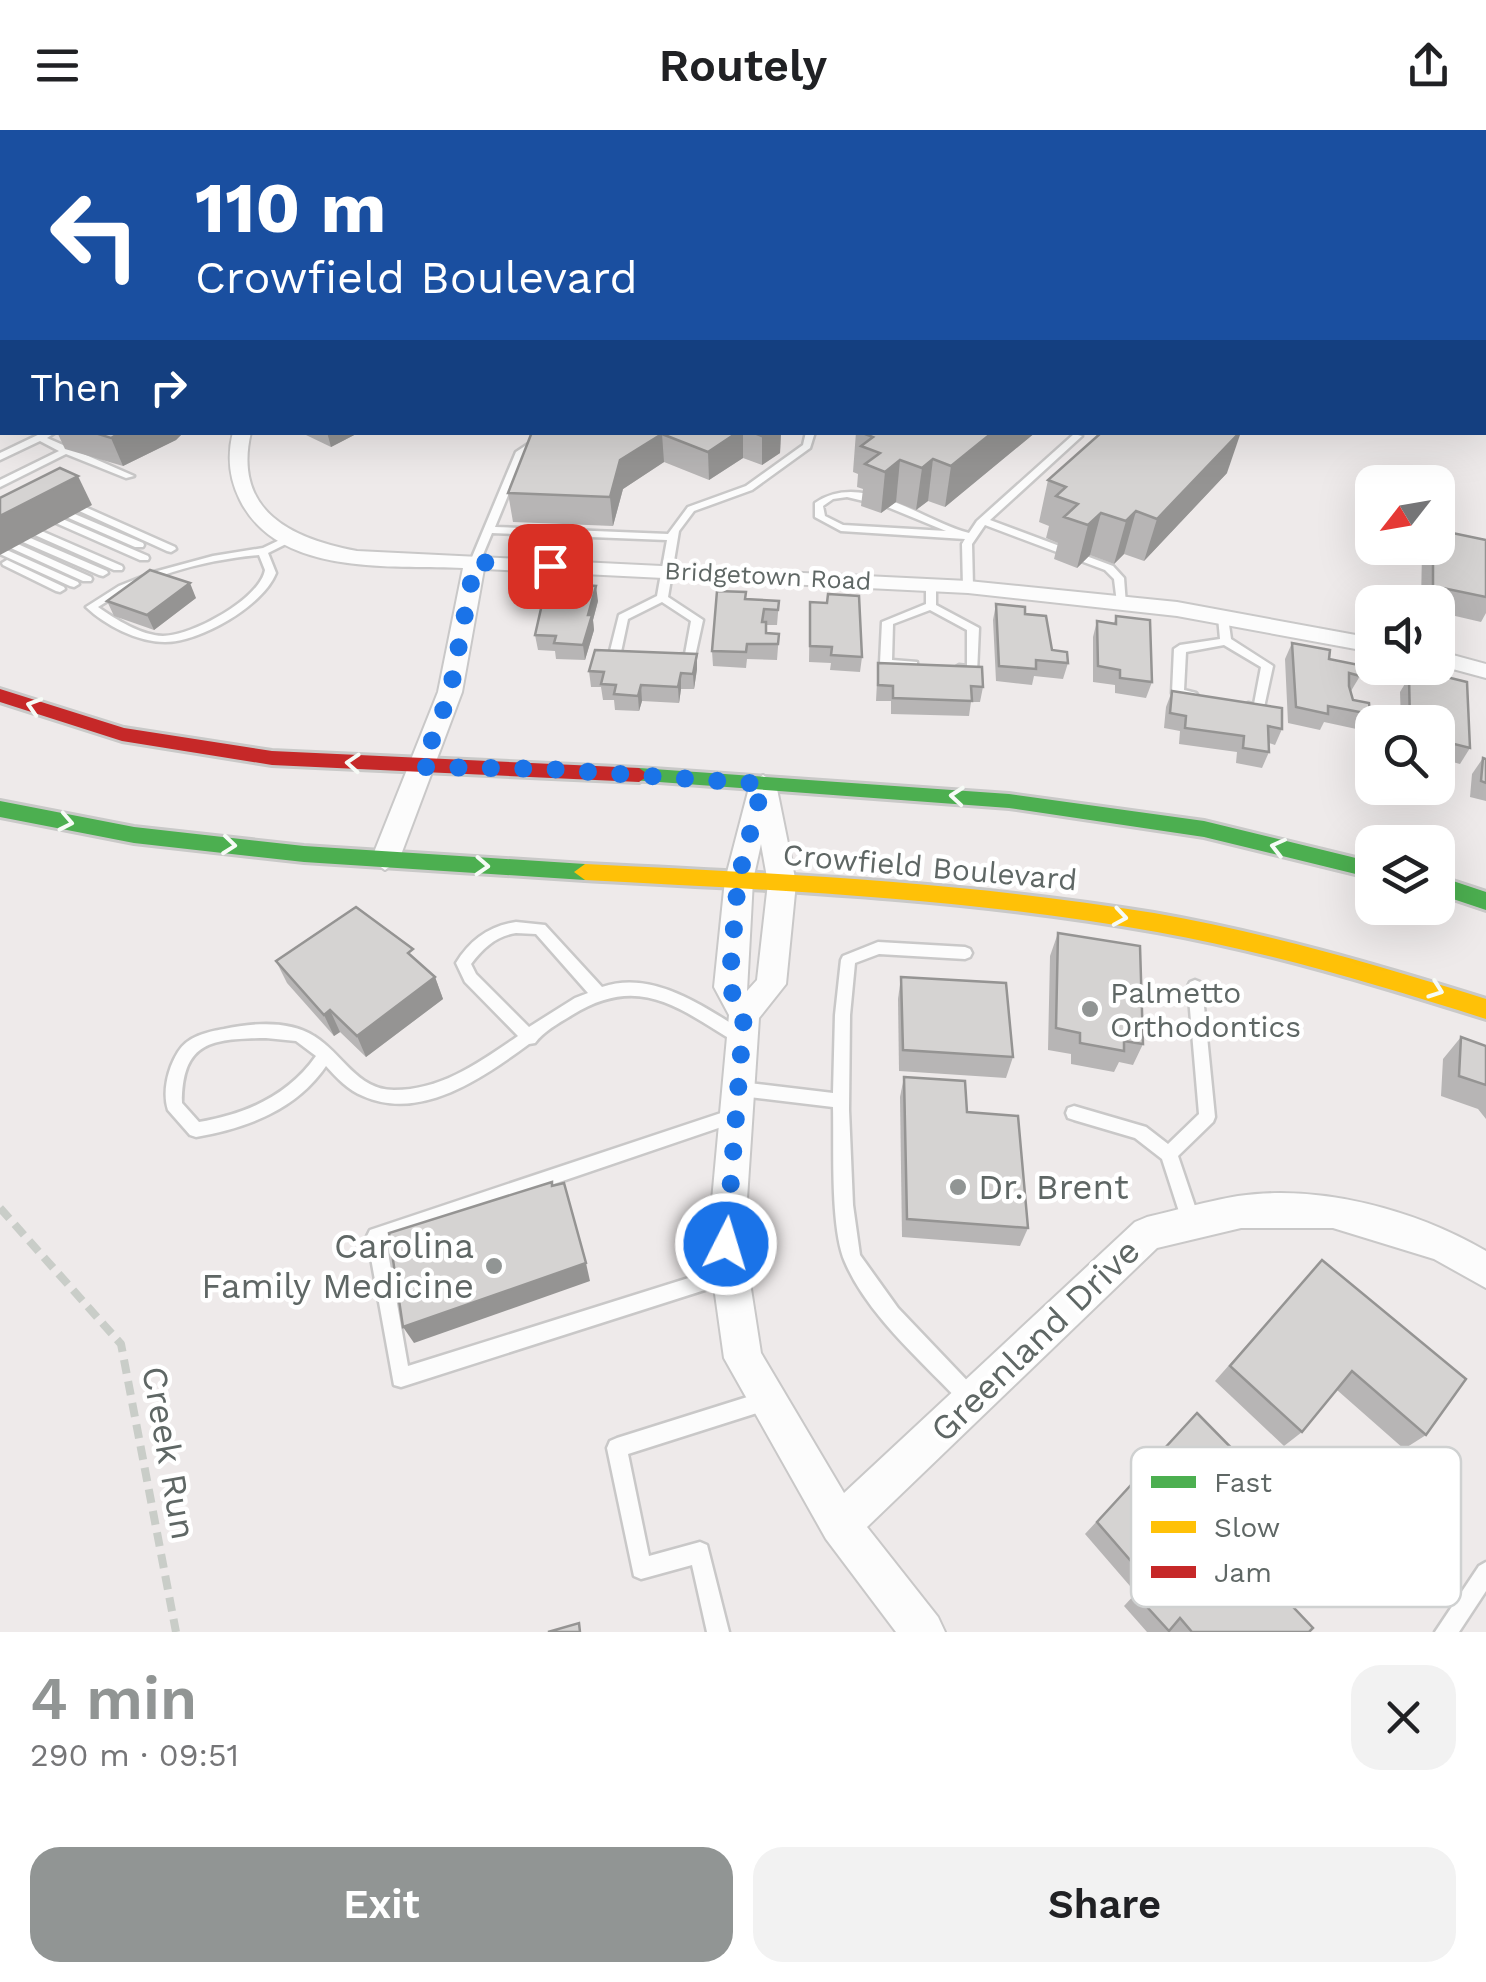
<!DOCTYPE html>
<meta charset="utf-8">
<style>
:root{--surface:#fff;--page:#f2f2f2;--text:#202124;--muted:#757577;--accent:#919594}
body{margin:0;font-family:"Work Sans",sans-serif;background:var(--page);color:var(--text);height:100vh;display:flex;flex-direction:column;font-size:38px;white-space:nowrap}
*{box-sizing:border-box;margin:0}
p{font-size:32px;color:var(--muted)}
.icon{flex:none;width:55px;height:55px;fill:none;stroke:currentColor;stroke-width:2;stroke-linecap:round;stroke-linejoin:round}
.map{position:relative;height:1502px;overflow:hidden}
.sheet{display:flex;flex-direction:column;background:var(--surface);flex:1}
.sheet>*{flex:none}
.banner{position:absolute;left:0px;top:0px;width:1488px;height:305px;box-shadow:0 10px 40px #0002;background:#1a4fa0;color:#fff;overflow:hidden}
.needle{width:65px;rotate:239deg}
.controls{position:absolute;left:1355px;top:335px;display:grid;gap:20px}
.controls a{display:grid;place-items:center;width:100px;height:100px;border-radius:20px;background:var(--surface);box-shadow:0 10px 40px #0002;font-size:50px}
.pin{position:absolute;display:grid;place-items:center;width:85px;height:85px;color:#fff;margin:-42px;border-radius:20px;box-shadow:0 5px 15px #0006}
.me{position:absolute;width:110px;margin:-55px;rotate:5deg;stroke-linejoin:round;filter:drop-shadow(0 0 8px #0008)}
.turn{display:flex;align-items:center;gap:35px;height:210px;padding:0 30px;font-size:45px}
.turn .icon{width:130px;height:130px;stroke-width:2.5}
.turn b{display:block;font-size:70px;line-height:85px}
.then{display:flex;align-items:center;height:95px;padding:0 30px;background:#0003;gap:20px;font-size:38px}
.round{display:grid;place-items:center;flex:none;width:105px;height:105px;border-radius:30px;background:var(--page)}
.headline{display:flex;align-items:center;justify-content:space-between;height:170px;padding:0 30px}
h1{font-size:60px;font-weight:600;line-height:75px;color:var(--accent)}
.button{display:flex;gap:20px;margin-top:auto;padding:20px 30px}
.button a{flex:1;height:115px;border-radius:30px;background:var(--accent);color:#fff;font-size:40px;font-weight:600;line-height:115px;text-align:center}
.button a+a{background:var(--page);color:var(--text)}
header{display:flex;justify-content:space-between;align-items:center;height:130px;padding:0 30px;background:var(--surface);font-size:45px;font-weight:600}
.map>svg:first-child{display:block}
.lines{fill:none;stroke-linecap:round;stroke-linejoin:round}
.canal{fill:#c1f5e2;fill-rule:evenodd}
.lane-casing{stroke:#c9c8c8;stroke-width:5}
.street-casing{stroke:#c9c8c8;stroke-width:4}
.fast-casing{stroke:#c9c9c8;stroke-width:6}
.slow-casing{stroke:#c9c9c8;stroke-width:6}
.jam-casing{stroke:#c9c9c8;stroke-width:6}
.path{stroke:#c9cdc8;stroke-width:8;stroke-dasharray:14 8;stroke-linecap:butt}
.lane{fill:#fcfcfc;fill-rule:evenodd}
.street{fill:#fcfcfc;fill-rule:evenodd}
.fast{fill:#4caf50;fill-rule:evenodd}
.slow{fill:#ffc107;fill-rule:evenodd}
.jam{fill:#c62828;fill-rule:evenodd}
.wall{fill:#b7b5b5}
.shaded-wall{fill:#959493}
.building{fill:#d5d3d2;stroke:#959493;stroke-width:2.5}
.oneway{stroke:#f6fbf6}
.route{stroke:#1a73e8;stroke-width:18;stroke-dasharray:0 32.4}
.poi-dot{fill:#919594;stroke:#fff;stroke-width:4}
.labels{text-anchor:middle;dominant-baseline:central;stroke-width:9;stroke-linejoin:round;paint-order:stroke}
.far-street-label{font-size:25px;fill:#5f6765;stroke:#fff}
.street-label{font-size:30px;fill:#5f6765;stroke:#fff}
.poi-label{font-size:30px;fill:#5f6765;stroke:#fff;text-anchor:start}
.near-poi-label{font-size:35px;fill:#5f6765;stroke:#fff;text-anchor:start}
.near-street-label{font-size:35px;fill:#5f6765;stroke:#fff}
.key{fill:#fff;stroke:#cfd1d1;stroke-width:2.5}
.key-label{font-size:28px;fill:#5f6765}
</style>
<header><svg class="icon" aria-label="menu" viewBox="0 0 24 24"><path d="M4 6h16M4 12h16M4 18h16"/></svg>Routely<svg class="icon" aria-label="share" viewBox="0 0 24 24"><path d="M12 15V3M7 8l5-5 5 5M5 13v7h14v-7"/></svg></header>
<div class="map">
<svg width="1486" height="1502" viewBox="0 0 1486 1502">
<rect width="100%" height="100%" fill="#eeeaea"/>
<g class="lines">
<!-- canal -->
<path class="canal" d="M11,0H25L26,2H12Z"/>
<defs>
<g id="lane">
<path d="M44,302H56L47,308L134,346L126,348L66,324L0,357V350L59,321L40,311L0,330V323Z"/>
<path d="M546,302H557L525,324L495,397L668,404L688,377L746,356L803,315L806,302H815L810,318L752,360L694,381L679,401L668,467L703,490L694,531L678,532L672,528L674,525L685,524L691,491L662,472L628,489L621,522L630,523V529H615L609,525L619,485L657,466L667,410L492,403L479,434L475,435L470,432L516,322Z"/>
<path d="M1074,304L1082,306L990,390L1113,436L1124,448L1126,475H1118L1117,473L1114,449L1105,440L985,395L972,414L973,457L968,460L963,457L962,414L965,409L841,401L815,387V373C863,340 922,391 969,403L977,391ZM847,367L885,376L946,401L843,395L825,386L823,376L833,369Z"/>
<path d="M67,369L175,417L176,419L171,422L167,421L64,374L62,372Z"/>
<path d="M58,377L143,413L144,415L143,417H135L55,382V378Z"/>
<path d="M44,381L148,426L149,428L148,430H140L40,386V382Z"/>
<path d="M23,393L122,436L123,438L122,440H114L19,398L18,396Z"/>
<path d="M0,395L107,441L108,443L103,446L99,445L0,402Z"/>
<path d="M0,406L91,447L92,449L91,451H83L0,413Z"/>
<path d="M288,406L292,407V411L268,423L276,443C263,476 200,512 165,512C137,512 105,495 86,477L119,456L154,442L213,426L263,418ZM259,425L265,440C260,469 192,506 163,506C140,505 117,490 98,477C145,446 203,430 259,425Z"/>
<path d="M0,417L78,452L79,454L74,457L70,456L0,424Z"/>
<path d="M7,430L64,457L65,459L60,462L56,461L3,435L2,433Z"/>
<path d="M931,452L936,455V475L979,498L977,543H959L953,539L959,535L967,536V500L930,480L893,494L892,530L917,532V538L886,537L880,533L882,492L926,474V455Z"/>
<path d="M1223,484L1228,487L1231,509L1273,536L1263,582L1248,581L1242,577L1248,573L1254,574L1261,537L1224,515L1186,522L1184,560L1196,563L1198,566L1192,570L1174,566L1172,563L1174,519L1180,515L1220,509L1218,487Z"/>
<path d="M516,792L545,795L602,857C654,839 705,878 747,903L750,908L747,913L742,915L737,913C678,878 640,843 572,885C559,893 544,901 535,913L529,914C484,947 421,992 363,966C348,960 337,948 326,936C296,980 247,998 196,1007L190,1005L168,980C162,962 168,938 178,922C188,906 207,902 224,899C252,893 289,890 314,906C342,923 357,960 394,960C442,960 480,932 518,906L465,852L456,833C470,810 489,796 516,792ZM516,803L536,804L588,863L575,868L529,897L476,844L471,834C483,818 496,806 516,803ZM266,908L296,911L316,926C288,966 246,984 199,992L182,973C182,910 213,909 266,908Z"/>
<path d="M878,812L965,817L970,819L972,823L970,827L965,829L879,824L855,833L850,885L849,980L853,1075L860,1125L898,1178L978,1262L981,1269L978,1276L971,1279L964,1276C924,1233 868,1186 845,1132C830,1098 834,1016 833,977L740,966L734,964L732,959L734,954L740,952L833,963L835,885L841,830L843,826Z"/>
<path d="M1195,850L1200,852L1202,856L1215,987L1213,992L1178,1026L1201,1094L1198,1100L1192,1102L1186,1100L1183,1094L1162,1029L1135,1008L1074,990L1068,988L1066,983L1068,978L1074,976L1146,997L1168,1014L1199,984L1188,856L1190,852Z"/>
<path d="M736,978L742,980L744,985L742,990L386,1111L408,1236L730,1135L736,1138L739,1144L736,1150L401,1257L394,1255L367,1106L370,1100Z"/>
<path d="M766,1261L773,1264L776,1271L773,1278L628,1324L649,1426L700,1412L707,1415L729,1502H707L692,1435L641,1449L634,1446L607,1318L610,1311L617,1308Z"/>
<path d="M1486,1432V1461L1459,1502H1435L1479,1436Z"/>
</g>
<g id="street">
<rect x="858" y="0" width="12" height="2"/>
<rect x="0" y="131" width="2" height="8"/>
<path d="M233,302H251C232,382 293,409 357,421L968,451L1177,472L1372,508V522L1177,486L968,463L484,439L462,562L399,730L385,740L371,730L438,562L463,438C391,435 278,447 240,370C229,348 227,326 233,302Z"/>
<path d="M1438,521L1486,534V548L1438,535Z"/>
<path d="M763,645L776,654L796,753L786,854L759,888L744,1114L761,1223L844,1363L1135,1092L1147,1087C1177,1080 1208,1071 1238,1066C1320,1054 1416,1080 1486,1121V1158L1434,1129L1333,1098H1241L1157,1118L867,1397L938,1487L945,1502H896L826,1409L724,1228L708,1114L729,885L714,857L725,750L750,654ZM761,714L768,753L757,850L747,861L753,750Z"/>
</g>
<g id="fast">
<path d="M639,638L1009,664L1204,691L1372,732V748L1204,707L1009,678L632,650L629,645L632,640Z"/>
<path d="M0,671L134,697L304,716L585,734L596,742L585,750L304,732L134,713L0,687Z"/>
<path d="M1438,746L1486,762V780L1438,764Z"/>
</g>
<g id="slow">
<rect x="0" y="153" width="2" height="8"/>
<path d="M585,734C775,743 966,752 1154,783C1267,803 1377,835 1486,869V889C1378,855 1269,822 1157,802C968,768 776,760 585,750L574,742Z"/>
</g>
<path id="jam" d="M0,559L124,598L272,621L639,638L649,645L639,652L272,635L122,611L0,572Z"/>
</defs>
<!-- lane casing -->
<use href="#lane" class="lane-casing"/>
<!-- street casing -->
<use href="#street" class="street-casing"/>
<!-- fast casing -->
<use href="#fast" class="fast-casing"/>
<!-- slow casing -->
<use href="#slow" class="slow-casing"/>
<!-- jam casing -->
<use href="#jam" class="jam-casing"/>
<!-- path -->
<path class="path" d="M0,1078L121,1214L176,1502"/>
<!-- lane -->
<use href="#lane" class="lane"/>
<!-- street -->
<use href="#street" class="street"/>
<!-- fast -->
<use href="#fast" class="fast"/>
<!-- slow -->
<use href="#slow" class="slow"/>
<!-- jam -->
<use href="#jam" class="jam"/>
</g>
<!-- wall -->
<g class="wall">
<path d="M1228,0H1326L1323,2H1244Z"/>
<path d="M1340,0H1486V75L1485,2H1338Z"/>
<path d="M57,302H180L181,305L176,310L123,336L65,319Z"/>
<path d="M305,302H360L331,317L306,305Z"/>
<path d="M532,302H781L780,323L762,335L743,328L709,350L664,332L623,359L613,396L513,392L508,363Z"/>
<path d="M856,302H1036L945,377L928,371L916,380L896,372L881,383L861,376L863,359L857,357L858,344L853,342Z"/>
<path d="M1227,343L1144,431L1124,424L1114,434L1090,425L1077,438L1054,429L1058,413L1046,408L1049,396L1039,392L1048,350Z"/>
<path d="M1486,410V483L1481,492L1438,482V472H1421L1422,422L1424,418H1438Z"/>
<path d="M196,468L154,500L114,486L107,471Z"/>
<path d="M746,469L779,471L777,495H766V503L779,504L777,530L747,529L746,538L713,536L712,521Z"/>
<path d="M598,471L593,490L594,500L585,530L556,529L555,521L538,520L535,505Z"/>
<path d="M810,472L862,527L860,542L830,540L831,533L809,532Z"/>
<path d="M996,474L1025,484L1052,520L1068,533L1063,549L1034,546L1032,555L996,551L993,490Z"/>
<path d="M1116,486L1152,552L1146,568L1115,563V555L1093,552V507L1097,491L1114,494Z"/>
<path d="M1292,513L1329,529L1360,546L1351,561L1353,570L1370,584L1361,600L1324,592L1320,600L1288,593L1285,529Z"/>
<path d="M697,524V539L694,559H681L679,573L642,571L639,581L615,580L614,570H603L601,557H591L589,541Z"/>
<path d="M878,533L983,557L980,572H971L969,586L891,584V571H876Z"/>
<path d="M1430,543L1470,618L1460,634L1438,628V592H1401L1400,562L1409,547L1426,551Z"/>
<path d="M1172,561L1282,599L1275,615L1269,613V622L1262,638L1236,633L1237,622L1179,614L1180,601L1164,598L1166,577Z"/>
<path d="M1483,628L1486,629V671L1470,667L1472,644Z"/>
<path d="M1058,803L1143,914L1133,935L1119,932L1114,942L1071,934V924L1048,920L1050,826Z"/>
<path d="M276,831L418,832L435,847L443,869L366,927L340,902L334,906L287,853Z"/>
<path d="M901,847L1013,927L1006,948L899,941L898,869Z"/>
<path d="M1461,907L1486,916V989L1478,979L1441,966L1443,929Z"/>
<path d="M904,947L967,982L1028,1098L1020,1116L902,1107L900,967Z"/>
<path d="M1322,1130L1426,1305L1404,1319L1337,1260L1302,1302L1284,1316L1215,1251Z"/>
<path d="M1197,1283L1220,1400L1309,1502H1147L1124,1476L1136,1463L1085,1404Z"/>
</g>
<!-- shaded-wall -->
<g class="shaded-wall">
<path d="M450,0H499V2H441Z"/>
<path d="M121,302H180L181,305L176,310L123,336L111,308Z"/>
<path d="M327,302H360L331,317Z"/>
<path d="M738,302H743V328L709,350L708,322Z"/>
<path d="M765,302H781L780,323L762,335V306Z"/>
<path d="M993,302H1036L945,377L951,336Z"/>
<path d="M1241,302L1227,343L1144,431L1157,389Z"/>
<path d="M662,304L664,332L623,359L613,396L610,367L620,330Z"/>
<path d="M933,329L928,371L916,380L922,338Z"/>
<path d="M900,330L896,372L881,383L885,342Z"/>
<path d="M78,346L92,375L0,425V386Z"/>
<path d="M1136,381L1124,424L1114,434L1126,391Z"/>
<path d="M1101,383L1090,425L1077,438L1088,395Z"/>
<path d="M190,453L196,468L154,500L147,485Z"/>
<path d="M596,456L598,471L593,490L594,500L585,530L583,515L588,485Z"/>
<path d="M697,524V539L694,559L693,544Z"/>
<path d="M681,543V559L679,573L678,557Z"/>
<path d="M641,555L642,571L639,581L638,566Z"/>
<path d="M435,847L443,869L366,927L357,906Z"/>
<path d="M330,880L340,902L334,906L324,885Z"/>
<path d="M586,1133L590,1151L414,1213L403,1197Z"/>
</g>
<!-- building -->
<g class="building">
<path d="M207,0H274L266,2H199Z"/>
<path d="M401,0H450L441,2H410Z"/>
<path d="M1263,0H1313L1310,2H1276Z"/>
<path d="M1340,0L1363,1L1423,0L1420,2H1338Z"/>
<path d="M1445,0H1486V56L1485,2H1443Z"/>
<rect x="1485" y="197" width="1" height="36"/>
<path d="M92,302H121L111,308Z"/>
<path d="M532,302H738L708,322L662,304L620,330L610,367L508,363Z"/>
<path d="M752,302H768L762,306Z"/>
<path d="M860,302H993L951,336L933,329L922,338L900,330L885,342L865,334L880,323L861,316L873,307Z"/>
<path d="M1102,302H1240L1157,389L1136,381L1126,391L1101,383L1088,395L1064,387L1078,374L1056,366L1066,357L1048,350Z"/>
<path d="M60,338L78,346L0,386V368Z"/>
<path d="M1438,400L1486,410V467L1433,456V418H1438Z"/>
<path d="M150,440L190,453L147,485L107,471Z"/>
<path d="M565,454L596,456L588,485H592L583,515L554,513L556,506L535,505L545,461L563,462Z"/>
<path d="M717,461L746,462L745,469L779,471L778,480L764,479L762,492H766V503L779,504L778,514H747L746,522L712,521Z"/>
<path d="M828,464L859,466L862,527L831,525L832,517L810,516V472L827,473Z"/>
<path d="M996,474L1025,477V484L1046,486L1052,520L1067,522L1068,533L1036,530V539L999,536Z"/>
<path d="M1116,486L1150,490L1152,552L1120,548V540L1098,536L1097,491L1116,494Z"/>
<path d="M1292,513L1330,520L1329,529L1359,535L1360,546L1349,543V556L1353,570L1369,573L1370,584L1328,576V584L1296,577Z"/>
<path d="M595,520L697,524L693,544L681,543L678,557L641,555L638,566L614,564L616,555L601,554L604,542L589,541Z"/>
<path d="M878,533L982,537L983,557L971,556L972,571L893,568V556L878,555Z"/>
<path d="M1430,543L1467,552L1470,618L1438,610V592H1410L1409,547L1430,552Z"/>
<path d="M1172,561L1282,578V599L1268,596L1269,622L1243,618L1244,606L1185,598L1186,586L1170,583Z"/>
<path d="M1483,628L1486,629V653L1481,651Z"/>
<path d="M356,777L413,819L408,823L435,847L357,906L330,880L324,885L276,831Z"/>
<path d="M1058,803L1140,816L1143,914L1124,911V921L1080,913V903L1056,898Z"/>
<path d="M901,847L1006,853L1013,927L903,920Z"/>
<path d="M1461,907L1486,916V955L1459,946Z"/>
<path d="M904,947L965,951L967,982L1018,986L1028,1098L907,1089Z"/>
<path d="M552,1052V1056L564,1053L586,1133L403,1197L389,1103Z"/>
<path d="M1322,1130L1466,1249L1426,1305L1352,1241L1302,1302L1230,1236Z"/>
<path d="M1197,1283L1263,1350L1220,1400L1313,1498L1309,1502H1192L1180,1488L1169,1501L1138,1467L1150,1453L1097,1392Z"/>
<path d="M579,1493L580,1502H548Z"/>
</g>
<!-- one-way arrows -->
<defs><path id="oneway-chevron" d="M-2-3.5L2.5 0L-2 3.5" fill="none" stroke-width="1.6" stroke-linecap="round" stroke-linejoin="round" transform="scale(2.5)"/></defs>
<g class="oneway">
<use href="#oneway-chevron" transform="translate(34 576) rotate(-163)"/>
<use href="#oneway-chevron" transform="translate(353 633) rotate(-176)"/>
<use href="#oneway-chevron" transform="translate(957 666) rotate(-175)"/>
<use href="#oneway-chevron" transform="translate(66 692) rotate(11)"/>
<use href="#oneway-chevron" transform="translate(229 715) rotate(6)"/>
<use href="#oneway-chevron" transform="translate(1278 717) rotate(-166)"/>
<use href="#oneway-chevron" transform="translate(482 736) rotate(3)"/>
<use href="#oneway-chevron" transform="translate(1120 787) rotate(9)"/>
<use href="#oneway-chevron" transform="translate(1436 860) rotate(20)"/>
</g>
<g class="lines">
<!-- route -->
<path class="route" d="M550,436L475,432L450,562L422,637L549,639L763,654L738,750L729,857L744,884L726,1114"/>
</g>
<!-- markers -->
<g class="poi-dot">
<circle cx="1090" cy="879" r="10"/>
<circle cx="958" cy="1057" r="10"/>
<circle cx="494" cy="1136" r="10"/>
</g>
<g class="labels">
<!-- far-street labels -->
<g class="far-street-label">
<text transform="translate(768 446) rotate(3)">Bridgetown Road</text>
</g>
<!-- street labels -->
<g class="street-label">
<text transform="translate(930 737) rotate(5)">Crowfield Boulevard</text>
</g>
<!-- poi labels -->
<g class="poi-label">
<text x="1110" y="862">Palmetto<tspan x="1110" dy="34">Orthodontics</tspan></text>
</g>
<!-- near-poi labels -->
<g class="near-poi-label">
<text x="978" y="1057">Dr. Brent</text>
<text x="474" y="1116" text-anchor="end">Carolina<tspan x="474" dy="40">Family Medicine</tspan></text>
</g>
<!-- near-street labels -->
<g class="near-street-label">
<text transform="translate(1035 1210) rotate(-44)">Greenland Drive</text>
<text transform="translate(169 1323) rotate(80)">Creek Run</text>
</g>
</g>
<!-- legend -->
<rect x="1131" y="1317" width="330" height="160" rx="15" class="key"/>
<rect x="1151" y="1346" width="45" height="12" fill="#4caf50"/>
<rect x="1151" y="1391" width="45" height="12" fill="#ffc107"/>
<rect x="1151" y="1436" width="45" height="12" fill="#c62828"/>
<g class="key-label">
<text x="1214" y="1362">Fast</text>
<text x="1214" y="1407">Slow</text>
<text x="1214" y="1452">Jam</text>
</g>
</svg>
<div class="controls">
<a><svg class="needle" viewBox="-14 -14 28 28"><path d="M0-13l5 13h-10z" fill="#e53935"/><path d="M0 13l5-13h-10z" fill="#757577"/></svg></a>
<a><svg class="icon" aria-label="sound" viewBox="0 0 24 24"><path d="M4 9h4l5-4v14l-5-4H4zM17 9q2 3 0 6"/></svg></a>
<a><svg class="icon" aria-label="search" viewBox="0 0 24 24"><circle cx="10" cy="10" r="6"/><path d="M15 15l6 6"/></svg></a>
<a><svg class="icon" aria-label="layers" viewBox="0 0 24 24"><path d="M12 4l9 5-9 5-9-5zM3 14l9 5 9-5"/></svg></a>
</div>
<div class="pin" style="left:550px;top:436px;background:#d93025"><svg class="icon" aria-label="arrive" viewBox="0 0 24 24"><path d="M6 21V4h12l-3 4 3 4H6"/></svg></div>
<svg class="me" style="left:726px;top:1114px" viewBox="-20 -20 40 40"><circle r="17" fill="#1a73e8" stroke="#fff" stroke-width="3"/><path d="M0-11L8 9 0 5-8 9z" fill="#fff"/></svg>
<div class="banner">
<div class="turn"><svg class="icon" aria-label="left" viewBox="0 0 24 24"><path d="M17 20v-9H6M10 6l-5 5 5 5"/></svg><div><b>110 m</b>Crowfield Boulevard</div></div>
<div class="then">Then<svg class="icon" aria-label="right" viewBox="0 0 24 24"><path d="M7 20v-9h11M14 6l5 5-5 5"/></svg></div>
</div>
</div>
<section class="sheet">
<div class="headline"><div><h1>4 min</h1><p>290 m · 09:51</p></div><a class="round"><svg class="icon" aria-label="close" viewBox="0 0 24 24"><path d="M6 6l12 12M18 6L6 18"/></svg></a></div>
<div class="button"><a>Exit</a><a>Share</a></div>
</section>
